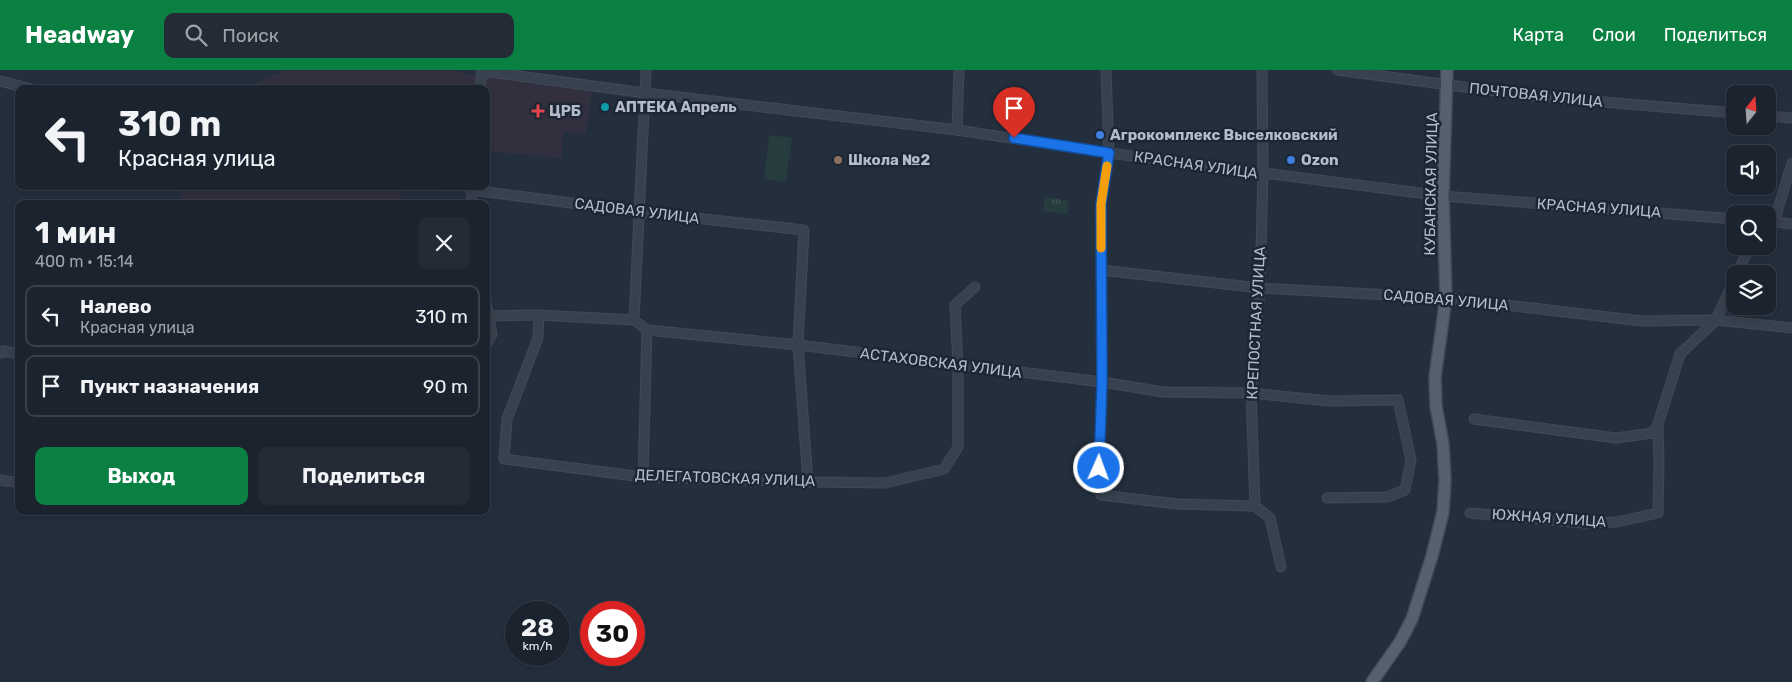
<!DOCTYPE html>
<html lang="ru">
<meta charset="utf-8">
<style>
:root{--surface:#1b232e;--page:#242b36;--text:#f1f3f6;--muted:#a0a4aa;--line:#39404a;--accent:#0b8043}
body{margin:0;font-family:Rubik,sans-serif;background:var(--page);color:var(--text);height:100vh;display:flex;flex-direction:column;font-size:19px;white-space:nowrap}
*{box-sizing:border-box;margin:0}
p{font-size:16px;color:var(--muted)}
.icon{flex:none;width:28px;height:28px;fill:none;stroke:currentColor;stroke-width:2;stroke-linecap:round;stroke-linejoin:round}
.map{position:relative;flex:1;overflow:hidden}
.details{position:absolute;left:15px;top:130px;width:475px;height:315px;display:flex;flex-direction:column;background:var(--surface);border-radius:10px;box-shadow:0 2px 8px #0003,0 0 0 1px var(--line)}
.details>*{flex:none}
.top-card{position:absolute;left:15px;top:15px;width:475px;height:105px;border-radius:10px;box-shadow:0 2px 8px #0003,0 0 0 1px var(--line);background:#1b232e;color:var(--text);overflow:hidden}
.needle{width:32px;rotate:17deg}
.tools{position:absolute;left:1726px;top:15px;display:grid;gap:10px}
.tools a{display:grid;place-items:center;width:50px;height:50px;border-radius:10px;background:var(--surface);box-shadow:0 2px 8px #0003,0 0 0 1px var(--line);font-size:25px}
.speed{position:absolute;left:505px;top:531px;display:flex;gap:10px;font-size:25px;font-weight:700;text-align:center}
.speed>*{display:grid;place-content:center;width:65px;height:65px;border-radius:50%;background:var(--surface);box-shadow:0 2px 8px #0003,0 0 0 1px var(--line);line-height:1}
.speed small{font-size:12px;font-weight:400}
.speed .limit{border:8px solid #d22;background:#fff;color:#111}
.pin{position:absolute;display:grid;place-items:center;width:42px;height:42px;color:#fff;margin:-51px -21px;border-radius:50% 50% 50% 0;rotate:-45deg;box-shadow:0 0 5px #0007}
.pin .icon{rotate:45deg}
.me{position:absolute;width:55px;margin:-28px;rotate:2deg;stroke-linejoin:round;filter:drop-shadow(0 0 4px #0008)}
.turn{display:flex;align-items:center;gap:18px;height:105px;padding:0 20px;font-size:22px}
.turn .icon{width:65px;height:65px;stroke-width:2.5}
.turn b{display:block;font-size:35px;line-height:42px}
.round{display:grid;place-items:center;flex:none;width:52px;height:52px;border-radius:10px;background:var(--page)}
.headline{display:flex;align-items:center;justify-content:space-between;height:85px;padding:0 20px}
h1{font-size:30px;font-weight:700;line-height:38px}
.cta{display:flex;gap:10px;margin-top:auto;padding:10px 20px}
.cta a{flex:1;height:58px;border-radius:10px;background:var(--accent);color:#fff;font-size:20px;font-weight:700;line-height:58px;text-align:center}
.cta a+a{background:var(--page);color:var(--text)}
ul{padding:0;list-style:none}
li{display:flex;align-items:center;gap:15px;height:62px;margin:0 10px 8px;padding:0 10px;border:2px solid var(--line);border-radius:10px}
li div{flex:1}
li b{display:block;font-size:19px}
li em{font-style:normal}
header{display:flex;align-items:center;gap:30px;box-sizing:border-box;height:70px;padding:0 25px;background:var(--accent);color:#fff}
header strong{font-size:24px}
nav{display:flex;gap:28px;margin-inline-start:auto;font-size:18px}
.search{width:350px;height:45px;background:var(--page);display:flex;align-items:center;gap:12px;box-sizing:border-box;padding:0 18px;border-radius:10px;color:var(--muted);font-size:19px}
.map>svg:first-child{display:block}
.medical{fill:#32303f}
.park{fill:url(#park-tufts)}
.garden{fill:#263c3f}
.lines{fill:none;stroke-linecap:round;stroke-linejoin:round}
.minor-casing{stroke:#414a57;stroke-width:11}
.major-casing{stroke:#414a57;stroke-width:14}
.minor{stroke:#38414e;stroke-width:9}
.major{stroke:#56606e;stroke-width:11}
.route-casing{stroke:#114b97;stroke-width:12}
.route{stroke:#1a73e8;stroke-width:9}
.slow{stroke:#f59e0b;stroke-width:9}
.culture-dot{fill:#0f9aa8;stroke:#1d2633;stroke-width:2}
.health-dot{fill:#e0444e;stroke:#1d2633;stroke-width:2}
.shop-dot{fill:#3f7fe0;stroke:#1d2633;stroke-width:2}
.education-dot{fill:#8d6e63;stroke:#1d2633;stroke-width:2}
.labels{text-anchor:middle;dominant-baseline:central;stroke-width:5;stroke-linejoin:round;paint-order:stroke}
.street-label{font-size:15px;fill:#b4bcc9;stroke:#1d2633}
.poi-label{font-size:15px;font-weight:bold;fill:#b4bcc9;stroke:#1d2633;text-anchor:start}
</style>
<header>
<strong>Headway</strong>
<div class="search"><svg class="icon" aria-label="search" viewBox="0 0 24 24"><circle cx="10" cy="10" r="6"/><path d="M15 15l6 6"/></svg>Поиск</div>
<nav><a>Карта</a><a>Слои</a><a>Поделиться</a></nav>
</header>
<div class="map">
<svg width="1792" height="612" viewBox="0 0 1792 612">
<defs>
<pattern id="park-tufts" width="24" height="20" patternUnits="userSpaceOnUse" patternTransform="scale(1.25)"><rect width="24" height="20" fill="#263c3f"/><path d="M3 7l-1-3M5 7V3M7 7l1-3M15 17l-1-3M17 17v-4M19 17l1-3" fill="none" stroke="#435659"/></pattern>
</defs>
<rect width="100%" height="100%" fill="#242f3e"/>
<!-- medical -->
<g class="medical">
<path d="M284,0H454L456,2L592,21L586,63L564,62L561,88L486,81V19H243Z"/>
<path d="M180,116H469L468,123L402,119L400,134H180Z"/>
</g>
<!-- park -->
<path class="park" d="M1045,127L1069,131L1067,144L1043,141Z"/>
<!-- garden -->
<path class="garden" d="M769,65L792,68L786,112L764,109Z"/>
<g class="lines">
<defs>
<g id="minor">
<path d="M481,0L482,1L645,23L957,60L1109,83L1443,126L1735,149"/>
<path d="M1106,0L1109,83L1101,134L1102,312L1099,416L1101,425L1177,434L1255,436"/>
<path d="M1262,0L1263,104L1260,218L1251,323L1255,436L1270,448L1281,497"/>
<path d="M1337,0L1532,26L1735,43"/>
<path d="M0,11L32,19"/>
<path d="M480,19L482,1"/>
<path d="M1768,46L1792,48"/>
<path d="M957,60L959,0"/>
<path d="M471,116L472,134"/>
<path d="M471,120L640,142L804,160L798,275L808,412"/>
<path d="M1768,151L1792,154"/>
<path d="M1774,152L1792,93"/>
<path d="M1101,200L1260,218L1446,228L1642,251L1716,250L1792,258"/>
<path d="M1737,204L1750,176"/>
<path d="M486,233L492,264L486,275"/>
<path d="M539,245L538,268L507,349L504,389L643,407L808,412L885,413L944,399L958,377V296L955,235L975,217"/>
<path d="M488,246L539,245L634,250L647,260L798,275L1102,312L1163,322L1251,323L1329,331L1398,330L1411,390L1405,420L1387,427L1327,428"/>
<path d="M634,250L646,0"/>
<path d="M0,283L3,281L19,284"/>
<path d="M1474,349L1616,368L1653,363L1658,354"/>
<path d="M643,407L647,260"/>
<path d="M0,410L19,413"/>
<path d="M1470,443L1584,453L1617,452L1658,443L1659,393L1658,354L1680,284L1716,250L1735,208"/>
</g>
<path id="major" d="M1372,612L1400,572L1412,549L1432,486L1443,442L1445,410L1443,374L1436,336L1435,307L1446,228L1443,126L1447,0"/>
</defs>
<!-- minor casing -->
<use href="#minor" class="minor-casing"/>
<!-- major casing -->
<use href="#major" class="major-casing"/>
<!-- minor -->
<use href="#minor" class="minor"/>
<!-- major -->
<use href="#major" class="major"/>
</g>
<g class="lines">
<defs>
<path id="route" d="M1014,68L1109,83L1101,134L1102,312L1099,398"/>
</defs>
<!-- route casing -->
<use href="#route" class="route-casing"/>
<!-- route -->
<use href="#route" class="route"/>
<!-- slow -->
<path class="slow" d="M1101,178V134L1107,96"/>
</g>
<!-- markers -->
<circle class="culture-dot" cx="605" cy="37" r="5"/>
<path class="health-dot" d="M535.5 33.5h5v5h5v5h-5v5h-5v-5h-5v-5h5z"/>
<g class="shop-dot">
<circle cx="1100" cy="65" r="5"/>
<circle cx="1291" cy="90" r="5"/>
</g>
<circle class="education-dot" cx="838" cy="90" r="5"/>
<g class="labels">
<!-- street labels -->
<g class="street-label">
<text transform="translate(1536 25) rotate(6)">ПОЧТОВАЯ УЛИЦА</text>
<text transform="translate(1196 95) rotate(8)">КРАСНАЯ УЛИЦА</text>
<text transform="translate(1431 114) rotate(-89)">КУБАНСКАЯ УЛИЦА</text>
<text transform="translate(1599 138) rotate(4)">КРАСНАЯ УЛИЦА</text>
<text transform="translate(637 141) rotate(7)">САДОВАЯ УЛИЦА</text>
<text transform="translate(1446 230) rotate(5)">САДОВАЯ УЛИЦА</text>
<text transform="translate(1256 253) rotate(-87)">КРЕПОСТНАЯ УЛИЦА</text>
<text transform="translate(941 293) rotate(7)">АСТАХОВСКАЯ УЛИЦА</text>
<text transform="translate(725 408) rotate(2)">ДЕЛЕГАТОВСКАЯ УЛИЦА</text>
<text transform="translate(1549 448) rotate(4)">ЮЖНАЯ УЛИЦА</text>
</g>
<!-- poi labels -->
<g class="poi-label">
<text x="615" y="37">АПТЕКА Апрель</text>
<text x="549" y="41">ЦРБ</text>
<text x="1110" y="65">Агрокомплекс Выселковский</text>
<text x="848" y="90">Школа №2</text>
<text x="1301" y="90">Ozon</text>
</g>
</g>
</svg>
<div class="tools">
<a><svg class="needle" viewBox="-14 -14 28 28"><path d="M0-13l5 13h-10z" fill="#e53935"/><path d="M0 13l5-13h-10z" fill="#a0a4aa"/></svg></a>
<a><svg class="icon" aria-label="sound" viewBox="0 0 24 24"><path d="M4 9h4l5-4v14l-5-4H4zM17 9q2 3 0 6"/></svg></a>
<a><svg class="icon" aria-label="search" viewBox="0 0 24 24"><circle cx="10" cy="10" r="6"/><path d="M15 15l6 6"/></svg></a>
<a><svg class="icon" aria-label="layers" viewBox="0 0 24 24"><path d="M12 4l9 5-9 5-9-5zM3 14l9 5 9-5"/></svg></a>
</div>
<div class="speed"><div>28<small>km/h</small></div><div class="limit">30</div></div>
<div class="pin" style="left:1014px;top:68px;background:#d93025"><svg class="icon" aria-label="arrive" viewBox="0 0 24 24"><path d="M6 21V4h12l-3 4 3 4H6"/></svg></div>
<svg class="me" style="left:1099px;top:398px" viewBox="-20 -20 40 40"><circle r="17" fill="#1a73e8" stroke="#fff" stroke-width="3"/><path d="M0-11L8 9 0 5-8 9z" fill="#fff"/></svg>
<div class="top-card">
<div class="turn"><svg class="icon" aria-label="left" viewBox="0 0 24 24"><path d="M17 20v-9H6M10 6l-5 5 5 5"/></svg><div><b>310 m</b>Красная улица</div></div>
</div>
<section class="details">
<div class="headline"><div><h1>1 мин</h1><p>400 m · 15:14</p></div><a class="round"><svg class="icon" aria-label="close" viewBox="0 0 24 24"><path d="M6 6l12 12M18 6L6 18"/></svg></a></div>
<ul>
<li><svg class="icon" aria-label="left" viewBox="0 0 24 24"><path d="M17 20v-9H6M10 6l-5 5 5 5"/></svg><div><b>Налево</b><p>Красная улица</p></div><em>310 m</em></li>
<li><svg class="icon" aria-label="arrive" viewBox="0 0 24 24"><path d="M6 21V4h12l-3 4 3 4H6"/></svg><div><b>Пункт назначения</b></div><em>90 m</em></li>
</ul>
<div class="cta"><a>Выход</a><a>Поделиться</a></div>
</section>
</div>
